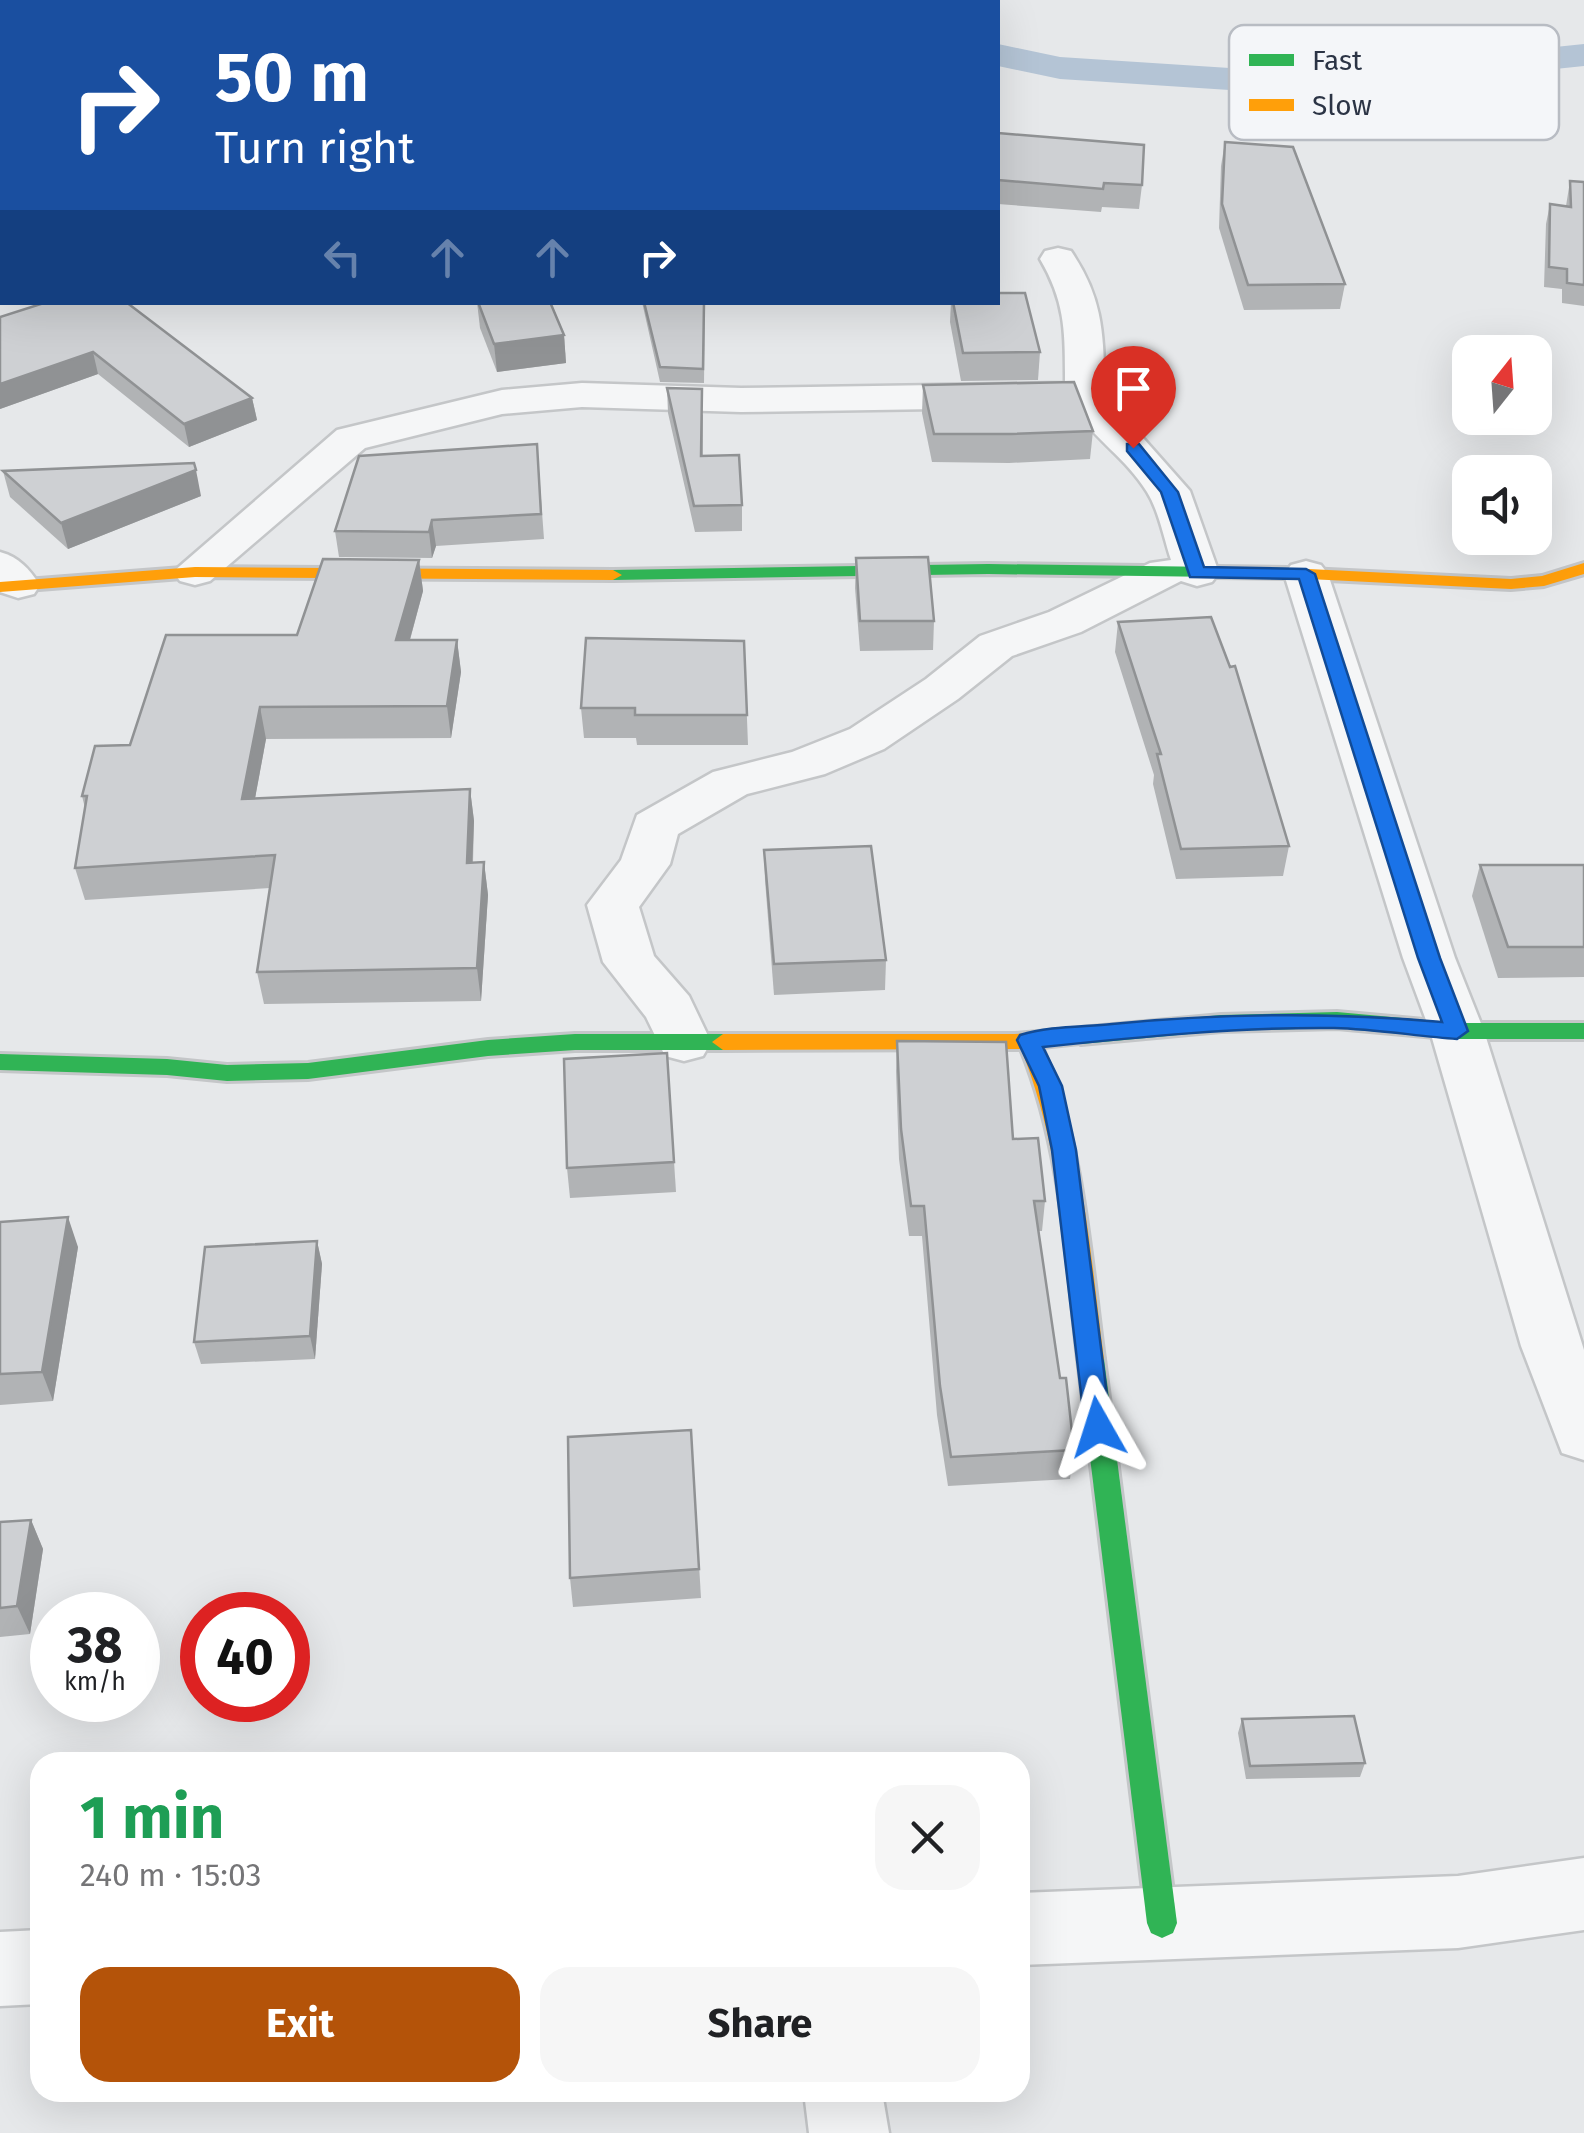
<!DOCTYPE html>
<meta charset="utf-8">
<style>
:root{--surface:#fff;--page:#f6f6f6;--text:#202124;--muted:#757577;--accent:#b45309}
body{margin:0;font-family:"Fira Sans",sans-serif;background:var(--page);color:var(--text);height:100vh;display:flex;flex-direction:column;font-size:38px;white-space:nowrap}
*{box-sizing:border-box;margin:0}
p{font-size:32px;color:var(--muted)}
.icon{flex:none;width:55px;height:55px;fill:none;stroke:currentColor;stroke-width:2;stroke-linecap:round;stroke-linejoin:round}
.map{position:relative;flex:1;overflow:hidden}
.side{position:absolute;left:30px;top:1752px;width:1000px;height:350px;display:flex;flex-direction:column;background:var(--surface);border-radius:30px;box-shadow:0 10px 40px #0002}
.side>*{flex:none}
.guide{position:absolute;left:0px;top:0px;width:1000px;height:305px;box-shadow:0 10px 40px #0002;background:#1a4fa0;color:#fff;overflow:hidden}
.needle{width:65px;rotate:17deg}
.controls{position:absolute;left:1452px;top:335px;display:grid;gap:20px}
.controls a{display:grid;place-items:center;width:100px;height:100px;border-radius:20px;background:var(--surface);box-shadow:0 10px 40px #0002;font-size:50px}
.speed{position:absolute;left:30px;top:1592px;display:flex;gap:20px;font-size:50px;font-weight:700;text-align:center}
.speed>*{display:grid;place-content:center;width:130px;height:130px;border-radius:50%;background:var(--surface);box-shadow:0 10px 40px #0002;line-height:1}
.speed small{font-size:25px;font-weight:400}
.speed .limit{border:15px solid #d22;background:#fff;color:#111}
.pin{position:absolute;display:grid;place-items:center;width:85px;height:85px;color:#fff;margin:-102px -42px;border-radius:50% 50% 50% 0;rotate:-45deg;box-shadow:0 0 10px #0007}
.pin .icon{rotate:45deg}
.me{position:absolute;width:110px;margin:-55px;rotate:354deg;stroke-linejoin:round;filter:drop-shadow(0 0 8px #0008)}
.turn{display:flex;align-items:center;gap:35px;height:210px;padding:0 50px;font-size:45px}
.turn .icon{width:130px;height:130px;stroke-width:2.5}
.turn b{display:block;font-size:70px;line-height:85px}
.lanes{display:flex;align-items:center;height:95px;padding:0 50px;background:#0003;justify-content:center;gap:50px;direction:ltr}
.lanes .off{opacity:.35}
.round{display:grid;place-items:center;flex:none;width:105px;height:105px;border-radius:30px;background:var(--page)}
.headline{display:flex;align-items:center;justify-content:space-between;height:170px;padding:0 50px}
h1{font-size:60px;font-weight:700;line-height:75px;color:#1e9e55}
.button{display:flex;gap:20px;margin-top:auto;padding:20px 50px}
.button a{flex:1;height:115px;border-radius:30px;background:var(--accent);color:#fff;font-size:40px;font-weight:700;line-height:115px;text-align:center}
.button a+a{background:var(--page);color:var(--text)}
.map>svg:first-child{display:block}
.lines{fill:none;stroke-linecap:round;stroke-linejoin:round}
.canal{fill:#b4c4d5;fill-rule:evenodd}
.street-casing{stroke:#c4c6c8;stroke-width:5}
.fast-casing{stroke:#c4c6c8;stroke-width:6}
.slow-casing{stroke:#c4c6c8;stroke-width:6}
.street{fill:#f5f6f7;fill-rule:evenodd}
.fast{fill:#30b455;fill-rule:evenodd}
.slow{fill:#ff9f0a;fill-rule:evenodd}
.wall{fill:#b1b3b5}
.shaded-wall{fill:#909294}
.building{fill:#ced0d3;stroke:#909294;stroke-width:2.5}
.route{fill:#1a73e8;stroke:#114b97;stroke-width:2.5}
.key{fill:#f4f6f9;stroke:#b8bcc3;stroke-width:2.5}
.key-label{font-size:28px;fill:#2b3445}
</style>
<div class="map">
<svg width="1584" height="2133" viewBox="0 0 1584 2133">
<rect width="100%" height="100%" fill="#e6e8ea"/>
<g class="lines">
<!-- canal -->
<g class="canal">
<path d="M753,0H792L794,2H754Z"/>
<path d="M998,44L1060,57L1307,73L1584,44V66L1307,95L1060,79L998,66Z"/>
</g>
<defs>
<g id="street">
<path d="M1058,248L1071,251C1105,301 1103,337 1105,395L1190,491L1219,573L1212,582L1197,586L1181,581L1081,632L1012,656L958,699L884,749L825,774L747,794L678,834L670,864L639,907L654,956L689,996L711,1042L703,1056L684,1061L665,1056L646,1017L603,962L587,905L621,860L637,815L713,772L792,752L850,729L926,679L980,636L1049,612L1150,563L1171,560C1164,539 1159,511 1147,492C1127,459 1094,439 1073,407L741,412L582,407L502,414L365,448L210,581L195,585L180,581L173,572L337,430L502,390L582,383L741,388L1065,383C1065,334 1066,303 1040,259L1045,251Z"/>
<path d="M0,552C19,557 29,569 40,585L34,594L18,598L0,592Z"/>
<path d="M1306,561L1321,565L1328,574L1455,958L1484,1031L1584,1350V1460L1562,1453L1521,1346L1430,1031L1403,958L1284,574L1291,565Z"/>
<path d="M1584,1858V1930L1458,1948L1020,1965V1893L1458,1876Z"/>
<path d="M40,1930V2004L0,2006V1932Z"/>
<path d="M804,2092H882L889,2133H809Z"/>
</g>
<g id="fast">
<path d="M988,564L1288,568L1297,573L1288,578L988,574L613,580L604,575L613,570Z"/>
<path d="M1337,1012L1457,1023H1584V1039H1457L1337,1028L1221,1031L1081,1044L1070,1036L1081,1028L1221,1015Z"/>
<path d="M575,1034H723L734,1042L723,1050H575L488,1056L308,1079L227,1081L167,1075L0,1070V1054L167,1059L227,1065L308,1063L488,1040Z"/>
<path d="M1091,1349L1100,1352L1104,1359L1177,1923L1173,1933L1162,1938L1151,1933L1147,1923L1078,1359L1082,1352Z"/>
</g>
<g id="slow">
<path d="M1584,563V574L1544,586L1511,589L1288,578L1279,573L1288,568L1511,579L1542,576Z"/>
<path d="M195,567L613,570L622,575L613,580L195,577L0,592V582Z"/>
<path d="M1081,1028L1092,1036L1089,1042L1042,1047C1084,1147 1090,1253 1104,1359L1100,1366L1091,1369L1082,1366L1078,1359C1066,1254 1061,1148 1021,1049L723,1050L712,1042L723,1034H1015Z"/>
</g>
</defs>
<!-- street casing -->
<use href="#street" class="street-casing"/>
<!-- fast casing -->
<use href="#fast" class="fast-casing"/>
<!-- slow casing -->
<use href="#slow" class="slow-casing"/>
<!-- street -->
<use href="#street" class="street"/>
<!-- fast -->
<use href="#fast" class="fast"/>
<!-- slow -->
<use href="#slow" class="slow"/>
</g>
<!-- wall -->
<g class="wall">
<path d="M998,133L1142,185L1139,209L1102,207L1101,212L998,204Z"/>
<path d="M1225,142L1345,284L1340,309L1244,310L1219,228L1221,166Z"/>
<path d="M1570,181L1584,182V306L1562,303V289L1544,287L1546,224L1550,204L1566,206Z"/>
<path d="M477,302L564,335L566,363L497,372L480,328Z"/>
<path d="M642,302H705L704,383L660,382Z"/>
<path d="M951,302H998L1040,352L1038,380L961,381L950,322Z"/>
<path d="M0,317L252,398L257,420L189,447L98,374L0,409Z"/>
<path d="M923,385L1093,431L1090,459L1009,463L932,462L922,413Z"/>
<path d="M667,388L703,415V456L742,505V531L695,532L668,413Z"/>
<path d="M537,444L544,539L436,546L432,558L339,557L335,531Z"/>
<path d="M3,471L201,496L68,549L10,497Z"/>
<path d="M856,558L934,621L933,650L860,651L855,588Z"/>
<path d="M419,560L423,591L410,640H457L461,672L451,738L266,739L255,798L470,789L474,821L473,863L484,862L488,895L481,1001L264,1004L257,972L270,888L85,900L75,868L85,808L82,796L130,745L297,635Z"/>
<path d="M1118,622L1289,846L1283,876L1176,879L1153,784L1154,775L1115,652Z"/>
<path d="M744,641L748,745H637L636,738H584L581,708Z"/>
<path d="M764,850L886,960L885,990L774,995L765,880Z"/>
<path d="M1480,865H1584V977L1498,978L1472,896Z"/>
<path d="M897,1041L1013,1139L1045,1201L1042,1231H1039L1060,1378L1074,1450L1070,1479L948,1486L937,1415L922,1236H909L899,1159L896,1071Z"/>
<path d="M667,1053L676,1192L570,1198L567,1168Z"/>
<path d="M0,1222L78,1247L53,1401L0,1405Z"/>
<path d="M317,1241L322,1264L315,1359L201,1364L194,1342Z"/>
<path d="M691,1430L701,1598L573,1607L570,1578Z"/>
<path d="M31,1520L43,1549L30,1634L0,1637V1522Z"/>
<path d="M1242,1719L1365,1763L1360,1777L1246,1779L1238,1733Z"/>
</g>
<!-- shaded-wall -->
<g class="shaded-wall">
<path d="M564,335L566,363L497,372L494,344Z"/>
<path d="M93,352L98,374L0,409V384Z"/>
<path d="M252,398L257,420L189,447L184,424Z"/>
<path d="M196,470L201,496L68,549L61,523Z"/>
<path d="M432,520L436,546L432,558L429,532Z"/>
<path d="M419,560L423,591L401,672L396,640Z"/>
<path d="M457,640L461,672L451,738L447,706Z"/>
<path d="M260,707L266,739L249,831L242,799Z"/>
<path d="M470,789L474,821L471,895L467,863Z"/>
<path d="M484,862L488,895L481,1001L477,968Z"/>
<path d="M68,1217L78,1247L53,1401L42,1372Z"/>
<path d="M317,1241L322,1264L315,1359L310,1336Z"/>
<path d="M31,1520L43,1549L30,1634L17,1606Z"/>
</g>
<!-- building -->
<g class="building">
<path d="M998,133L1144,145L1142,185L1104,183L1103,189L998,180Z"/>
<path d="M1225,142L1293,147L1345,284L1248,285L1222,204Z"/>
<path d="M1570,181L1584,182V285L1567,283V269L1549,267L1550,204L1571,207Z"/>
<path d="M998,293H1025L1040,352L963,353L953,302H998Z"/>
<path d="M47,302H126L252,398L184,424L93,352L0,384V317Z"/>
<path d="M478,302H550L564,335L494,344Z"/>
<path d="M644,302H704L703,369L660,367Z"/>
<path d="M1074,382L1093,431L1011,434H934L923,385Z"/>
<path d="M667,388L702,389L701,456L739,455L742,505L694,506Z"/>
<path d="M537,444L541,514L432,520L429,532L335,531L359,456Z"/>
<path d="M194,463L196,470L61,523L3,471Z"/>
<path d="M928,557L934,621H860L856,558Z"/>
<path d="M323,559L419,560L396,640H457L447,706L260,707L242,799L470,789L467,863L484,862L477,968L257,972L275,855L75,868L87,796H82L95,746L130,745L166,635H297Z"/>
<path d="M1211,617L1230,667L1235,666L1289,846L1181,849L1157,754H1161L1118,622Z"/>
<path d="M586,638L744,641L747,715H635V708H581Z"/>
<path d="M871,846L886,960L774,964L764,850Z"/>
<path d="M1480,865H1584V947H1508Z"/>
<path d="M897,1041L1006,1042L1013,1139L1038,1138L1045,1201H1034L1060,1378H1066L1074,1450L951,1457L940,1386L924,1206H911L901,1129Z"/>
<path d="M667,1053L674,1162L567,1168L564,1059Z"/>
<path d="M68,1217L42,1372L0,1374V1222Z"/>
<path d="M317,1241L310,1336L194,1342L205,1247Z"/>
<path d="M691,1430L699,1569L570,1578L568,1437Z"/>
<path d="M31,1520L17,1606L0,1608V1522Z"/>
<path d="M1354,1716L1365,1763L1250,1766L1242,1719Z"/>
</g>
<!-- route -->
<path class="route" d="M1127,444H1139L1178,492L1204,567L1306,569L1315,574L1440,958L1468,1031L1457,1039C1416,1036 1375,1029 1334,1028C1237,1027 1139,1037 1043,1047L1062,1086L1076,1150L1111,1427L1107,1435L1098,1438L1089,1435L1085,1427L1052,1150L1039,1086L1017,1040L1020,1035C1049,1026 1082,1027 1112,1024C1224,1013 1330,1012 1442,1022L1418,958L1299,579L1190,577L1161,492L1127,451Z"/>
<!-- legend -->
<rect x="1229" y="25" width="330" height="115" rx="15" class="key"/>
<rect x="1249" y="54" width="45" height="12" fill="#30b455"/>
<rect x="1249" y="99" width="45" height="12" fill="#ff9f0a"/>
<g class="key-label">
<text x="1312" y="70">Fast</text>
<text x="1312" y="115">Slow</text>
</g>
</svg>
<div class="controls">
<a><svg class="needle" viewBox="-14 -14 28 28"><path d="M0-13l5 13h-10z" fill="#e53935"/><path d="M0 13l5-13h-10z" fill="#757577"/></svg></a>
<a><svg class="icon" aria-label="sound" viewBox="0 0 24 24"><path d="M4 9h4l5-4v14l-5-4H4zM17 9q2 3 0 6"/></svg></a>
</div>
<div class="speed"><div>38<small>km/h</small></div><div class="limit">40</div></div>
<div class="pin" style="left:1133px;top:448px;background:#d93025"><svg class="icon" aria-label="arrive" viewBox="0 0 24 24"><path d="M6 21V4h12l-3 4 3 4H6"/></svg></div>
<svg class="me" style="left:1098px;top:1427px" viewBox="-20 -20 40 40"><path d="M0-17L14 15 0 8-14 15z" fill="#1a73e8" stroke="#fff" stroke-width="4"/></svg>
<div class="guide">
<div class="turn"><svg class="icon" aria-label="right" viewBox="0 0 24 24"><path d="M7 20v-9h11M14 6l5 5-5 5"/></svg><div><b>50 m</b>Turn right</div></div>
<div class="lanes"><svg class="icon off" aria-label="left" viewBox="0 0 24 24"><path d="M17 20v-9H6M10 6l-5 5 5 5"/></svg><svg class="icon off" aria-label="ahead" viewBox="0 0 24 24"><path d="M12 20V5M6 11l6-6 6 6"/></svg><svg class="icon off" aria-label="ahead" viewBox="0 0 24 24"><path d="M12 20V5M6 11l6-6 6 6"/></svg><svg class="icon" aria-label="right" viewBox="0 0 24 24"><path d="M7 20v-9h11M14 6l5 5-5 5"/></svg></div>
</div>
<section class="side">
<div class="headline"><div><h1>1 min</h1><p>240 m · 15:03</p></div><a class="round"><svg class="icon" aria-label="close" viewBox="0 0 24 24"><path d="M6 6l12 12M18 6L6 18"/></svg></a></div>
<div class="button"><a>Exit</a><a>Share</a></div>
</section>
</div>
